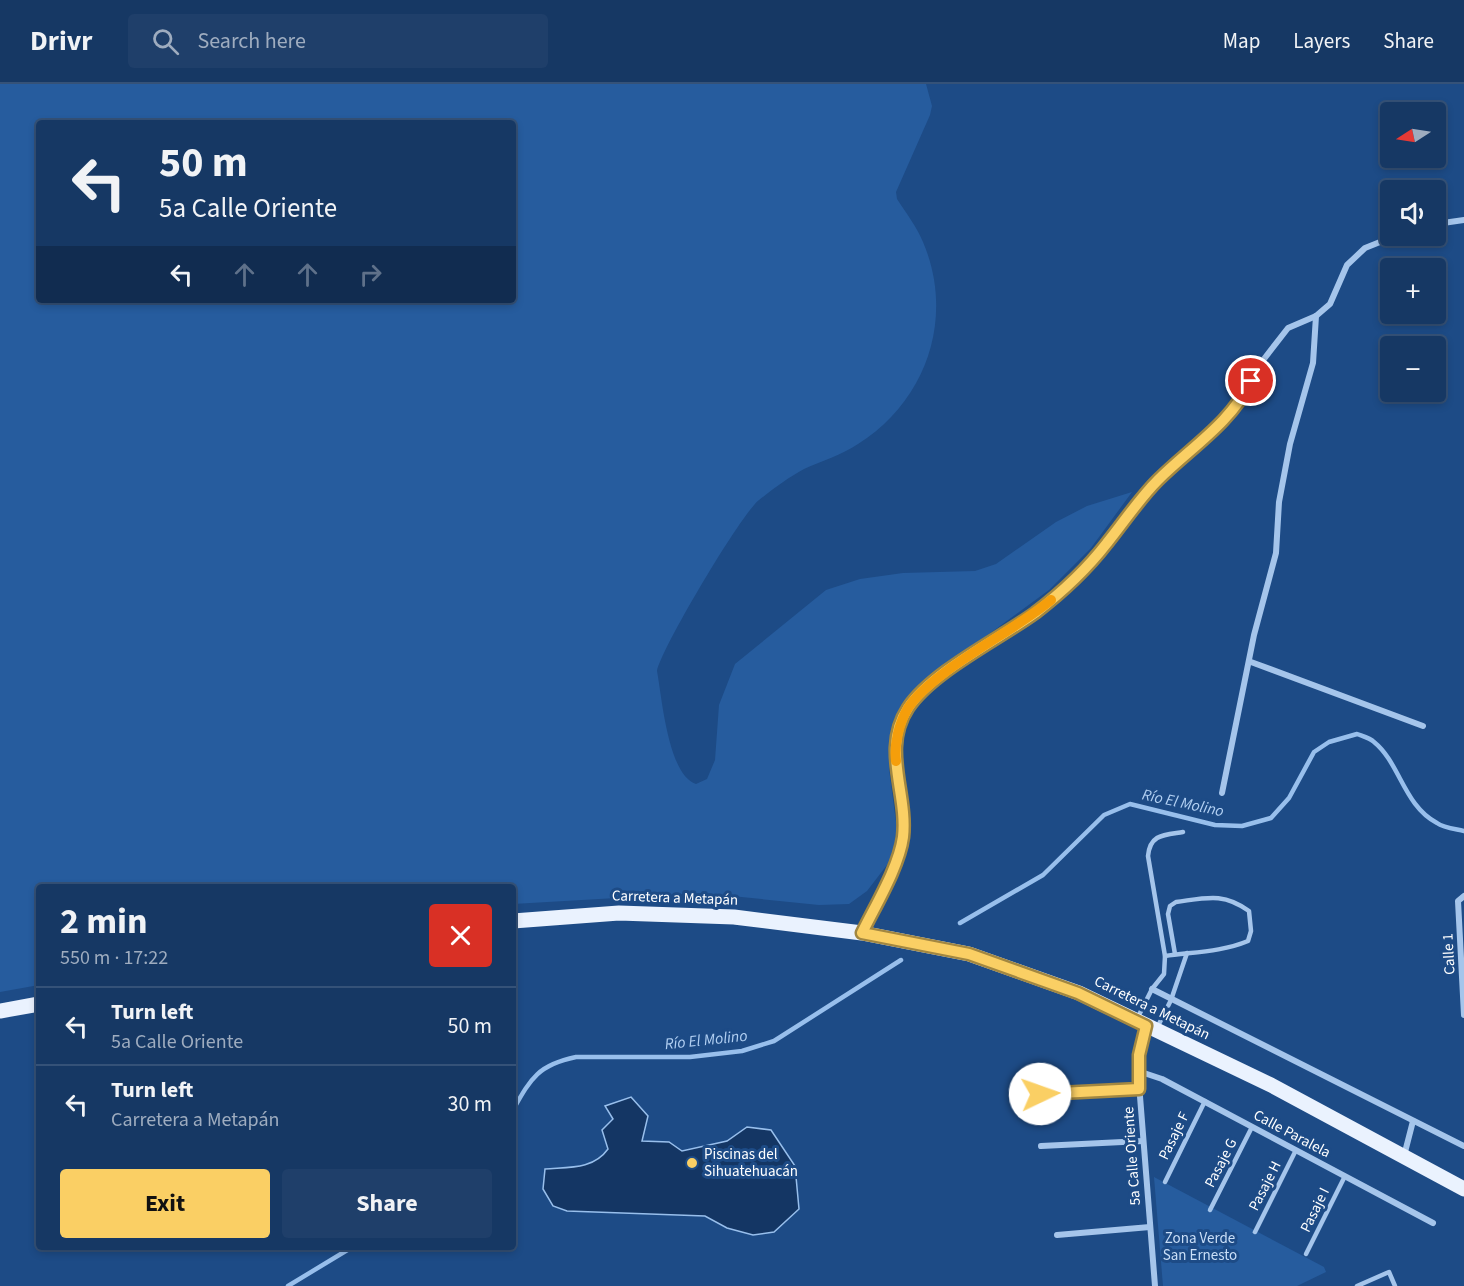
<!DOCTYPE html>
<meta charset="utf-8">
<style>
:root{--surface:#163864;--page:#1f3f6a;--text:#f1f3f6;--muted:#9eacbf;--line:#355278;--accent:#facf64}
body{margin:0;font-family:"Source Sans 3",sans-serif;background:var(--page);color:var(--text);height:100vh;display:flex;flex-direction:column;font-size:22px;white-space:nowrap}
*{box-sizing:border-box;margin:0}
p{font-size:20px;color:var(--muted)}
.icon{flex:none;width:33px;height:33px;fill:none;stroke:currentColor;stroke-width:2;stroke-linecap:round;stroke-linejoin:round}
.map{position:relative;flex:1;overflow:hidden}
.panel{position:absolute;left:36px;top:800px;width:480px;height:366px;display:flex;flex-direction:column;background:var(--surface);border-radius:6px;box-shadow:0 3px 9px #0003,0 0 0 2px var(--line)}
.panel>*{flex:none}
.guide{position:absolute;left:36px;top:36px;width:480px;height:183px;border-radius:6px;box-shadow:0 3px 9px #0003,0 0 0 2px var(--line);background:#163864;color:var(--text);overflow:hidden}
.needle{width:39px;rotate:258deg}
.fabs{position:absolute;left:1380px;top:18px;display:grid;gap:12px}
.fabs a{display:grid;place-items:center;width:66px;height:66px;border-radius:6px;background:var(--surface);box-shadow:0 3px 9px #0003,0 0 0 2px var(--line);font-size:30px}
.pin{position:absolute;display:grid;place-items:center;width:51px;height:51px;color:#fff;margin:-26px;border:3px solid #fff;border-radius:50%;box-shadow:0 2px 6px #0007}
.me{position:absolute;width:66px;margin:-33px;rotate:87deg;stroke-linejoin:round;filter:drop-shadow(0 0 4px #0008)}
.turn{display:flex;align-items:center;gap:21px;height:126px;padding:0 24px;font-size:27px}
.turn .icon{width:78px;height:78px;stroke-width:2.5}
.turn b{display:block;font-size:42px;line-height:51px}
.lanes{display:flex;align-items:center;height:57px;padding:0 24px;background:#0003;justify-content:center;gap:30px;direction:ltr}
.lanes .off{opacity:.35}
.round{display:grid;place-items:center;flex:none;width:63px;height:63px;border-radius:6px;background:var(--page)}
.overview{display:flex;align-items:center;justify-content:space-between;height:102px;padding:0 24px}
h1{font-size:36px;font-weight:700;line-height:45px}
.primary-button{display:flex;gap:12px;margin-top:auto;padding:12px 24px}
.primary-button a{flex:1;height:69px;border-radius:6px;background:var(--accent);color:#111;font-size:24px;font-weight:700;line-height:69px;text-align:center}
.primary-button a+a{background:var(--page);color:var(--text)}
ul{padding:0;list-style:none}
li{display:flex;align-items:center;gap:18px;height:78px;padding:0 24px;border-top:2px solid var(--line)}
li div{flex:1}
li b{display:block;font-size:22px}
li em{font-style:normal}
header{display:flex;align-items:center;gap:36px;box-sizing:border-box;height:84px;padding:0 30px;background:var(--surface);border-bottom:2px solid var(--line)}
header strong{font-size:28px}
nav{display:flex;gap:33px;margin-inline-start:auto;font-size:21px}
.search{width:420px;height:54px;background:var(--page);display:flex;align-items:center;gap:15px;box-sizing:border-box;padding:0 21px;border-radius:6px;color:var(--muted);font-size:22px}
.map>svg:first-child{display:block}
.green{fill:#265c9e;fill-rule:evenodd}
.water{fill:#143664;stroke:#98bfec;stroke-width:1.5}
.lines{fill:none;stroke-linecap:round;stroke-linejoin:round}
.stream{stroke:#98bfec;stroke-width:4.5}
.service{stroke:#a5c5eb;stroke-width:4.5}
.minor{stroke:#a5c5eb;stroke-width:6}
.primary{stroke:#eaf2fe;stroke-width:15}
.route-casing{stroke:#a28741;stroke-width:15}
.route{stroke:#facf64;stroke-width:10}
.slow{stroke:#f59e0b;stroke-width:10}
.poi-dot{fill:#facf64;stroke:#1d4b86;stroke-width:2}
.labels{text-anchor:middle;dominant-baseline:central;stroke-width:6;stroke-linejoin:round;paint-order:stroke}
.street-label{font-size:15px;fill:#fff;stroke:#1d4b86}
.poi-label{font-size:15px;fill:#fff;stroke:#1d4b86;text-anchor:start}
.park-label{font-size:15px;fill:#cadff8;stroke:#1d4b86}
.water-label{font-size:16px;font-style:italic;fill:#b1cff2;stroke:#1d4b86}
</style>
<header>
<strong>Drivr</strong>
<div class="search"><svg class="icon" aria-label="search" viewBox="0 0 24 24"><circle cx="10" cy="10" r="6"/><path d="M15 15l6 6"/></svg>Search here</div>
<nav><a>Map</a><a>Layers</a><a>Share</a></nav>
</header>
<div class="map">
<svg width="1464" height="1202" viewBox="0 0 1464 1202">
<rect width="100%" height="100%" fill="#1d4b86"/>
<!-- green -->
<g class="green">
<path d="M0,0H926L932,22L930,31L896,108L897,115C906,129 917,143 923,158C955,233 927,317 858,360C841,371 822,377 804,385C789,393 773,405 759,416C741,430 661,565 657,587C662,614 668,691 696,700L707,695L715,676L719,621L735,580L826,506L860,495L903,489L975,487L996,480L1056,438L1087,422L1132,408L1091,464L1049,506L947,581L915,609L900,629L889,685L898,753L890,777L867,807L849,820L819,821L702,809L513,820V802H39V901L0,908ZM39,39H513V216H39Z"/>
<path d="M1154,1093L1324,1183L1326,1188L1297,1202H1163Z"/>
</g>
<!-- water -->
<path class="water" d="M631,1013L648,1032L642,1057L669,1058L682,1067L727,1057L747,1043L771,1046L795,1082L799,1125L774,1148L753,1151L727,1144L705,1132L567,1127L553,1122L543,1105L545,1085C568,1083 593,1086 608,1065L602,1046L613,1035L605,1022Z"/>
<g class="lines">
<!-- stream -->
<g class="stream">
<path d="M960,839L1043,791L1104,731L1130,720L1215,741L1242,742L1271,734L1289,714L1314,668L1329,658L1357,650C1362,652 1370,654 1374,658C1400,679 1404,722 1437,739C1444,744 1456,745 1464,747"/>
<path d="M513,1026C531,994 538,981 576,973H690L742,967L774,957L901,876"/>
<path d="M288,1202L354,1162"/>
</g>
<!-- service -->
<g class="service">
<path d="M1165,872C1192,868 1222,868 1248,857L1251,847L1249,827C1223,808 1206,814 1176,818L1170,822L1168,830L1175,870"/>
<path d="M1137,935L1152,905L1164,890L1165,872L1148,772C1150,750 1164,751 1183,748"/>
<path d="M1157,944L1171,916L1187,869"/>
<path d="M1165,1098L1205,1017"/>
<path d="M1210,1126L1252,1043"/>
<path d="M1255,1148L1296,1066"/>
<path d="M1306,1170L1345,1092"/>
<path d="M1357,1202L1389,1188L1395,1202"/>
</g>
<!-- minor -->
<g class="minor">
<path d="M1436,140L1464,136"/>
<path d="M1251,578L1423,642"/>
<path d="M1222,709L1254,551L1276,469L1279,418L1290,360L1313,279L1316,232"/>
<path d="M1464,812L1458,817L1464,931"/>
<path d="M863,847L903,754L902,726L894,667L908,624L937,595L1037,528L1079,491L1160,394L1178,381L1225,335L1244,310L1257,284L1288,244L1316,232L1330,220L1347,181L1365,164L1395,152"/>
<path d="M1152,905L1464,1062"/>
<path d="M1145,943L1138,987L1155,1202"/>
<path d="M1138,987L1162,995L1433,1139"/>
<path d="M1040,1009L1139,1005"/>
<path d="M1041,1062L1143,1057"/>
<path d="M1404,1072L1413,1037"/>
<path d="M1057,1151L1150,1143"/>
</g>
<!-- primary -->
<g class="primary">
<path d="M513,837L619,829L734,833L862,849L969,870L1079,909L1271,1001L1464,1105"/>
<path d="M0,927L39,920"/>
</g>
</g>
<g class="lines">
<defs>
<path id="route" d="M1040,1010L1139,1005V971L1146,942L1078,909L969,870L862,849C875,822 899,783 903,753C908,709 881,665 908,624C932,588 999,555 1035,529C1061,509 1087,485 1107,459C1124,438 1139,415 1158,396C1190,364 1231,339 1251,297"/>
</defs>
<!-- route casing -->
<use href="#route" class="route-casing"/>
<!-- route -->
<use href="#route" class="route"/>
<!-- slow -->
<path class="slow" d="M896,677C894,661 899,639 908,624C933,586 1013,548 1051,516"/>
</g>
<!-- markers -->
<circle class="poi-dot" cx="692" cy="1079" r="6"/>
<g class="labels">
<!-- street labels -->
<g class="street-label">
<text transform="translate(675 814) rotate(2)">Carretera a Metapán</text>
<text transform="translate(1449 870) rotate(-93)">Calle 1</text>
<text transform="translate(1152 924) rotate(26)">Carretera a Metapán</text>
<text transform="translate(1292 1050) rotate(28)">Calle Paralela</text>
<text transform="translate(1174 1052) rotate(-64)">Pasaje F</text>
<text transform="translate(1132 1072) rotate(-94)">5a Calle Oriente</text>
<text transform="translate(1221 1079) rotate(-63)">Pasaje G</text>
<text transform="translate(1265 1102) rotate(-63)">Pasaje H</text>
<text transform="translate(1315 1126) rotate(-64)">Pasaje I</text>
</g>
<!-- poi labels -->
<g class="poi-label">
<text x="704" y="1070">Piscinas del<tspan x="704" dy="17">Sihuatehuacán</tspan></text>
</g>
<!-- park labels -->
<g class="park-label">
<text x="1200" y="1154">Zona Verde<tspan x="1200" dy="17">San Ernesto</tspan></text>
</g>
<!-- water labels -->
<g class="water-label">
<text transform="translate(1183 719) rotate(12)">Río El Molino</text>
<text transform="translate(706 956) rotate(-6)">Río El Molino</text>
</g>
</g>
</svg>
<div class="fabs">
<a><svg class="needle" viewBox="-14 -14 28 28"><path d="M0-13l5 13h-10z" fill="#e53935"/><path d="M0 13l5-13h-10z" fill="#9eacbf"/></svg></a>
<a><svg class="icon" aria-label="sound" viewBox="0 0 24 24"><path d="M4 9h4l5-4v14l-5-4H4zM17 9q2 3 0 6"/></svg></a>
<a>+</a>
<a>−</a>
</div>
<div class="pin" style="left:1251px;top:297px;background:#d93025"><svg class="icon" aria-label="arrive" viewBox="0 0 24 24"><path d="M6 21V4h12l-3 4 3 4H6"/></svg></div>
<svg class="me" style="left:1040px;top:1010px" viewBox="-20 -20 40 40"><circle r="19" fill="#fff"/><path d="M0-13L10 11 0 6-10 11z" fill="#facf64"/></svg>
<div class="guide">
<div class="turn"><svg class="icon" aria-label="left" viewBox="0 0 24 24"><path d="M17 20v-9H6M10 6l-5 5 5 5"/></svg><div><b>50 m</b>5a Calle Oriente</div></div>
<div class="lanes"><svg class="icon" aria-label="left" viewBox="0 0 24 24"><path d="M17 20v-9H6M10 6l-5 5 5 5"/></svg><svg class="icon off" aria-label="ahead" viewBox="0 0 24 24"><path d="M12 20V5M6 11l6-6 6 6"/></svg><svg class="icon off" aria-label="ahead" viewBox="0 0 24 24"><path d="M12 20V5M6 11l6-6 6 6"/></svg><svg class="icon off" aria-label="right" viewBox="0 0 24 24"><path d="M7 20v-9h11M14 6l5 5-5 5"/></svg></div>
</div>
<section class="panel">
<div class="overview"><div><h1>2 min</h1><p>550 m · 17:22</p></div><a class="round" style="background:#d93025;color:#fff"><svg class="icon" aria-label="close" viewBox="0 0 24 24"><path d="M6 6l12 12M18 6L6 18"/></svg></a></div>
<ul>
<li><svg class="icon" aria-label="left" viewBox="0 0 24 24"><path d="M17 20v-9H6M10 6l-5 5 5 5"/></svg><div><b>Turn left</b><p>5a Calle Oriente</p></div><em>50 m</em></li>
<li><svg class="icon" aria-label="left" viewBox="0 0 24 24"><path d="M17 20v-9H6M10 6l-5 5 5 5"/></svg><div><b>Turn left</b><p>Carretera a Metapán</p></div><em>30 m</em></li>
</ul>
<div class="primary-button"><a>Exit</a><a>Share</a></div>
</section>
</div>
